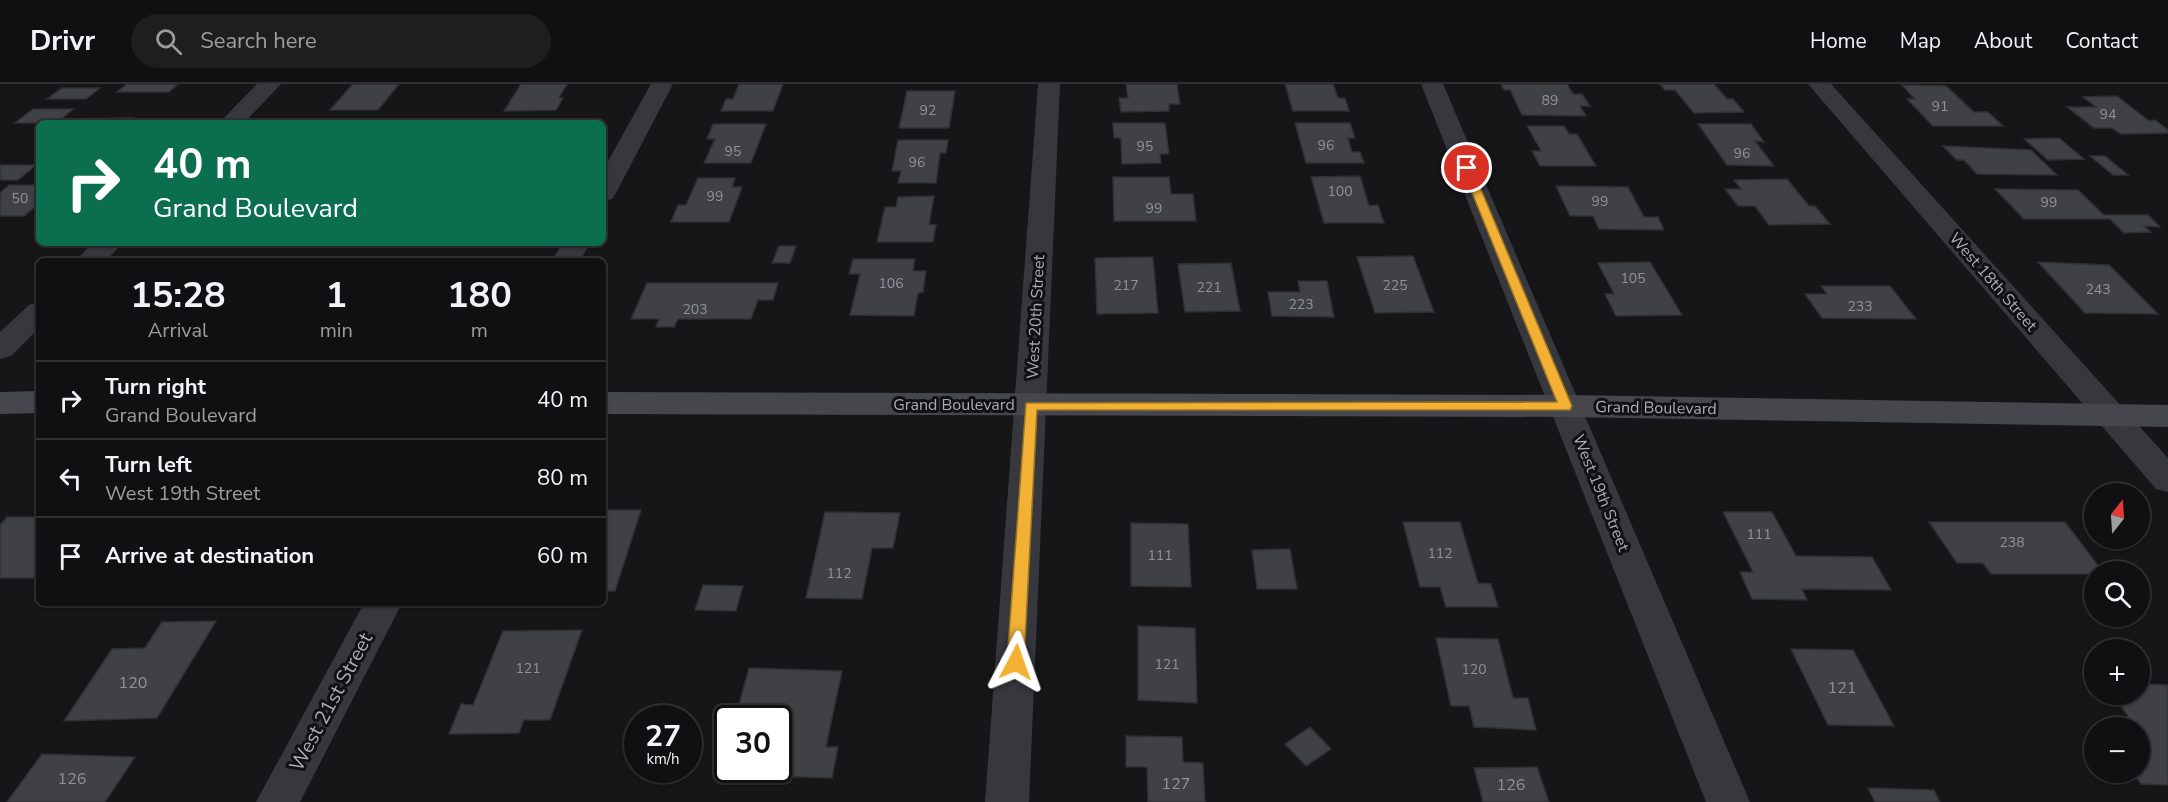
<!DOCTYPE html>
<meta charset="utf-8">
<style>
:root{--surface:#101012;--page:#1e1e20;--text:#f1f3f6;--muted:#9c9d9f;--line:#303032}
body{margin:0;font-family:"Nunito Sans",sans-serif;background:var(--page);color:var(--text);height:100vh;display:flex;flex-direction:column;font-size:22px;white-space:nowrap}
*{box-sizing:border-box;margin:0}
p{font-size:20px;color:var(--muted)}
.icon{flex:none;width:33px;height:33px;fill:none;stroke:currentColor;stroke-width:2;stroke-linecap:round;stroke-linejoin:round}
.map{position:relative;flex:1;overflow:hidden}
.drawer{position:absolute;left:36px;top:174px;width:570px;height:348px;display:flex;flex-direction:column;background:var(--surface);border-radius:9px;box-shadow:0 2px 4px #0004,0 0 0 2px var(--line)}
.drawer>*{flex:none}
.banner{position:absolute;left:36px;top:36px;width:570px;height:126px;border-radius:9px;box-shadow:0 2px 4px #0004,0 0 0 2px var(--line);background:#0b6e4f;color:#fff;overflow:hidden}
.needle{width:39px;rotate:17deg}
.tools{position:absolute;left:2084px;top:399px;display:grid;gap:12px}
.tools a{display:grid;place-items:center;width:66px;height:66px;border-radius:50%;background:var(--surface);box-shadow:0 2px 4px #0004,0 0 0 2px var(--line);font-size:30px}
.speed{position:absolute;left:624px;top:621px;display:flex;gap:12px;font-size:30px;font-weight:700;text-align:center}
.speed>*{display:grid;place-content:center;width:78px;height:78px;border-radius:50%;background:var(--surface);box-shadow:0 2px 4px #0004,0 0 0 2px var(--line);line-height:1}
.speed small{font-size:15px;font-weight:400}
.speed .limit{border:3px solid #111;border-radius:9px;background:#fff;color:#111}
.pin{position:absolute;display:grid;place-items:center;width:51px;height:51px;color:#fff;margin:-26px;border:3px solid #fff;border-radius:50%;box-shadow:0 2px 6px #0007}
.me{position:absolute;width:66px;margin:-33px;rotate:4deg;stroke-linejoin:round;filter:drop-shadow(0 0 4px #0008)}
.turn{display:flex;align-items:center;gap:21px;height:126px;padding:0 18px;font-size:27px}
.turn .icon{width:78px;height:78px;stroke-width:2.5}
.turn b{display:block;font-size:42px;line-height:51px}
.eta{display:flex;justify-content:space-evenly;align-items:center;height:102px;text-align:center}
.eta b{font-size:36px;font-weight:700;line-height:42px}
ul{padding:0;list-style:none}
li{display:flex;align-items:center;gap:18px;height:78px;padding:0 18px;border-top:2px solid var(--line)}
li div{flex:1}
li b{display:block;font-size:22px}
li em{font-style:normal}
header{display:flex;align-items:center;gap:36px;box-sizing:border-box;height:84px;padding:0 30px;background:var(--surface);border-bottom:2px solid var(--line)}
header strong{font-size:28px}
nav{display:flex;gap:33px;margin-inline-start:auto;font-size:21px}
.search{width:420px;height:54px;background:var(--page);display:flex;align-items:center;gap:15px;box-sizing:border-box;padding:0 21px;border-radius:33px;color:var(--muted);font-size:22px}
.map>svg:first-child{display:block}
.building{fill:#404145;stroke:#303034;stroke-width:1.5}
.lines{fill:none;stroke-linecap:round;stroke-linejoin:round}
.street{fill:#37383d;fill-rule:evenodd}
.secondary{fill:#45474d;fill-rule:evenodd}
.route{fill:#f2b134;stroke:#9d7322;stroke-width:1.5}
.labels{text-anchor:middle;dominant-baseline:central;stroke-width:6;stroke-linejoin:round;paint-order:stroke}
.number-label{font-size:14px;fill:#8e929b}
.street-label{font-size:16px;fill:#a8adb8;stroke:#111113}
.near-number-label{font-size:16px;fill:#8e929b}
.near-street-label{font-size:20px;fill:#a8adb8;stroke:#111113}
</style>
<header>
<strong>Drivr</strong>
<div class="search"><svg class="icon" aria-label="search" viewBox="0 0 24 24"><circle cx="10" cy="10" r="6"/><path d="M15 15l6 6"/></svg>Search here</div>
<nav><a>Home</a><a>Map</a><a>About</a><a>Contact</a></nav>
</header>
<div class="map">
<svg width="2168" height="718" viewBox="0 0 2168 718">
<rect width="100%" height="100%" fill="#161618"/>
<!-- building -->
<g class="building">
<path d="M127,0H178L169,8H117Z"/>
<path d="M353,0H399L378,26H330Z"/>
<path d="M521,0H567L559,14H563L556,26L504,27Z"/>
<path d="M739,0H783L773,27H721L726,15H733Z"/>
<path d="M1126,0H1177L1180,20H1169V27L1121,28L1119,14H1128Z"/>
<path d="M1285,0H1333L1338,14H1345L1349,27H1293Z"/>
<path d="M1501,0H1567L1573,10H1582L1590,22H1580L1586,32L1522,31L1510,6H1504Z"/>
<path d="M1660,0H1714L1727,15H1733L1744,28L1694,29L1675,6H1665Z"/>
<path d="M1902,1L1946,2L1974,28H1988L2003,42H1933L1907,15H1915Z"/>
<path d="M62,4H100L86,15H47Z"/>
<path d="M907,7H955L949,44H899Z"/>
<path d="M2117,12L2149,37L2155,36L2168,46V49L2121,50L2112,44H2094L2067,23H2096L2083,13Z"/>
<path d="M33,25H73L57,39H15Z"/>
<path d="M132,34L127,39H64L69,35Z"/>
<path d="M1113,39H1165L1169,70H1160L1161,79L1122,80L1121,54H1114Z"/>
<path d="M1295,39H1350L1355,54H1348L1352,68H1360L1364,79H1306Z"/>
<path d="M713,40H766L751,79H704L715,55H707Z"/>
<path d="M1698,40H1751L1764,58L1755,57L1774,82L1727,81Z"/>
<path d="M1527,42H1564L1569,50H1577L1596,82H1540L1532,67H1541Z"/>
<path d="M2059,54L2084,75L2048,76L2024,55Z"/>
<path d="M898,56H948L946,69H940L936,99H898L901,87H892Z"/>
<path d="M1943,62L2031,66L2057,91L1977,90L1964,76H1957Z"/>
<path d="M2090,72H2105L2128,91H2113Z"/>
<path d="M0,81H36L18,96H0Z"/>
<path d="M1360,92L1369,122L1378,121L1384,139H1324L1311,93Z"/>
<path d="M1113,93H1169L1171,110H1193L1196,137H1114Z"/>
<path d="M698,94H735L732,103H742L729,138H671L678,121H686Z"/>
<path d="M1787,95L1809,122H1815L1830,140L1769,141L1755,122H1738L1725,105H1741L1734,96Z"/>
<path d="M9,101H39V119L24,132H0V109Z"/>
<path d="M1556,102L1628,103L1644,133H1658L1664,146L1599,145L1593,132H1570Z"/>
<path d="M1995,105L2078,106L2104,131H2148L2160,143L2144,142L2151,148L2124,149L2110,135H2024Z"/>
<path d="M934,112L929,140L936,141L933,158H877L885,123H896L898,113Z"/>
<path d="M779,162H796L790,179H772Z"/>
<path d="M1413,172L1434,228L1375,229L1357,173Z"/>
<path d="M1153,173L1158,229L1097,230L1095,174Z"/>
<path d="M853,175H915L913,187H926L923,208L918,209L914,232L850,231L860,190H849Z"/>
<path d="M1650,178L1682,231L1616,232L1605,210H1614L1598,179Z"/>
<path d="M2038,178L2109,181L2158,230L2085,229Z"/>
<path d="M1231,179L1240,227L1185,228L1178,180Z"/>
<path d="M1298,197H1327L1334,233L1272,232L1268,208H1300Z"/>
<path d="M647,199H778L773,216H758L751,235H678L674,243H656L659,235H631Z"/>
<path d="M1821,202H1890L1916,235L1822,234L1805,210H1827Z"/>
<path d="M603,426H641L615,507H603Z"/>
<path d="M825,428L900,429L893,464H872L862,515L806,514Z"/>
<path d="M1723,428H1772L1796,472L1872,473L1891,506L1802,505L1807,516L1752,515L1740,488H1753Z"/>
<path d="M7,433H39V487L33,494H0V441Z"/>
<path d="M1403,438H1460L1478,499L1491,500L1498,523H1446L1440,503H1420Z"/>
<path d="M1929,438H2065L2103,488H2094V490H1991L1983,479H1957Z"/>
<path d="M1131,439L1188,440L1191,503L1131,502Z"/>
<path d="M1290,465L1297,505H1257L1252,466Z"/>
<path d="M703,501L743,502L736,527L695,526Z"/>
<path d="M216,537L157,634L64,637L112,565L145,564L162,538Z"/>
<path d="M1138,542L1195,544L1197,619L1138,616Z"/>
<path d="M582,546L550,636H524L519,649L449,650L461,620L473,621L503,547Z"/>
<path d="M1436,554L1498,555L1513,614H1528L1536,646L1474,643L1469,622H1451Z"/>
<path d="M1791,565L1853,566L1894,642L1828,641Z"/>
<path d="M749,584L842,587L826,663H838L832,694L768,692L770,686H778V634H753L755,624H738Z"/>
<path d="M2139,600L2168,601V701L2141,700L2133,688H2139V654H2143L2139,644H2136L2113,610H2139Z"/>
<path d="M1310,643L1331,665L1306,682L1285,660Z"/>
<path d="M1126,652L1182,653L1183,678L1203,679L1205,718H1148L1147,683H1126Z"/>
<path d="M42,670L135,673L105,718H7Z"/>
<path d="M1537,683L1549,718H1483L1474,684Z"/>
<path d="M1868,704L1934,706L1940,718H1875Z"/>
</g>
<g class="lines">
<!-- street -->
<g class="street">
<path d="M257,0H281L244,39H219Z"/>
<path d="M651,0H673L616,109L612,115L603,117V86Z"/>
<path d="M1038,0H1060L1029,718H985Z"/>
<path d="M1421,0H1443L1750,718H1706Z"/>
<path d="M1808,0H1831L2168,374V408L2156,405Z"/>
<path d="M92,159H122L106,177H76Z"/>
<path d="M562,159H590L580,177H552Z"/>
<path d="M39,218V244L11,272L0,275V248L29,221Z"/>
<path d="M364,519H402L300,718H256Z"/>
</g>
<!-- secondary -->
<g class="secondary">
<path d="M39,307V329L0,330V308Z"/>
<path d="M603,308L1565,311L2168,321V343L1565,333L603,330Z"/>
</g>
</g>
<!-- route -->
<path class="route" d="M1467,81L1472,84L1572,322L1570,326H1037L1024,578L1021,583L1016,585L1010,583L1007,578L1026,319L1557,318L1462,84Z"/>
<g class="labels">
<!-- number labels -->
<g class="number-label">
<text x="1550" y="16">89</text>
<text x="1940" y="22">91</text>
<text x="928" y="26">92</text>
<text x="2108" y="30">94</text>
<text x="1326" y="61">96</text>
<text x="1145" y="62">95</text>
<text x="733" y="67">95</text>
<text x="1742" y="69">96</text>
<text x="917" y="78">96</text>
<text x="1340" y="107">100</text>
<text x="715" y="112">99</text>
<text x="20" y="114">50</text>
<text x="1600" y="117">99</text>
<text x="2049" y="118">99</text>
<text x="1154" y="124">99</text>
<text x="1633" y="194">105</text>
<text x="891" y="199">106</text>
<text x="1126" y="201">217</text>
<text x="1395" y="201">225</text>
<text x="1209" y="203">221</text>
<text x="2098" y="205">243</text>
<text x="1301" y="220">223</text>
<text x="1860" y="222">233</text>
<text x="695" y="225">203</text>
<text x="1759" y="450">111</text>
<text x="2012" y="458">238</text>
<text x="1440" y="469">112</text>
<text x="1160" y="471">111</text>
<text x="839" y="489">112</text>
<text x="1167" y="580">121</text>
<text x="528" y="584">121</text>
<text x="1474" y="585">120</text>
</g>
<!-- street labels -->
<g class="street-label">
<text transform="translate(1993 198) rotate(49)">West 18th Street</text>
<text transform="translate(1036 233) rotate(-87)">West 20th Street</text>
<text x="954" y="321">Grand Boulevard</text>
<text transform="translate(1656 324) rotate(1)">Grand Boulevard</text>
<text transform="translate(1601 409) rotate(68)">West 19th Street</text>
</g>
<!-- near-number labels -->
<g class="near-number-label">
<text x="133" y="599">120</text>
<text x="1842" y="604">121</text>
<text x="72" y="695">126</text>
<text x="1176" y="700">127</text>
<text x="1511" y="701">126</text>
</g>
<!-- near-street labels -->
<g class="near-street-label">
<text transform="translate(331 618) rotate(-62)">West 21st Street</text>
</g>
</g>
</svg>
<div class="tools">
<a><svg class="needle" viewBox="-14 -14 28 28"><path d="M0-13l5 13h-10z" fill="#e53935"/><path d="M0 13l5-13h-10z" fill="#9c9d9f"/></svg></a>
<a><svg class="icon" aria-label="search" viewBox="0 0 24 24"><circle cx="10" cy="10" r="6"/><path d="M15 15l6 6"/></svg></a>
<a>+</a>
<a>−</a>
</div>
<div class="speed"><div>27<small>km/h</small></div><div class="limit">30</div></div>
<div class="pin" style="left:1467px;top:84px;background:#d93025"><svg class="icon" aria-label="arrive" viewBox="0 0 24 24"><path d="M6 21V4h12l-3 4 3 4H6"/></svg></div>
<svg class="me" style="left:1016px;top:578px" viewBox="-20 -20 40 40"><path d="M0-17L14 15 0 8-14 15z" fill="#f2b134" stroke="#fff" stroke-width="4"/></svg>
<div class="banner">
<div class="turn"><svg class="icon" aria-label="right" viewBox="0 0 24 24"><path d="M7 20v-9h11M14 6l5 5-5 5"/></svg><div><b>40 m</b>Grand Boulevard</div></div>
</div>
<section class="drawer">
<div class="eta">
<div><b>15:28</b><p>Arrival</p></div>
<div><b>1</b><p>min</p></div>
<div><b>180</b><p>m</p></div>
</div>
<ul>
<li><svg class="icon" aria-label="right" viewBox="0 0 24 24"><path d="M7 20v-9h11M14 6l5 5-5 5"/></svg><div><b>Turn right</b><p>Grand Boulevard</p></div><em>40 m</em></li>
<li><svg class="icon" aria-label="left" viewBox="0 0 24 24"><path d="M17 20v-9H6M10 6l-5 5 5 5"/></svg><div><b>Turn left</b><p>West 19th Street</p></div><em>80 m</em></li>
<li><svg class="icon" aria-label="arrive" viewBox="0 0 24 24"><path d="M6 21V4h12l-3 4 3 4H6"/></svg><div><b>Arrive at destination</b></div><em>60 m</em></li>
</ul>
</section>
</div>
